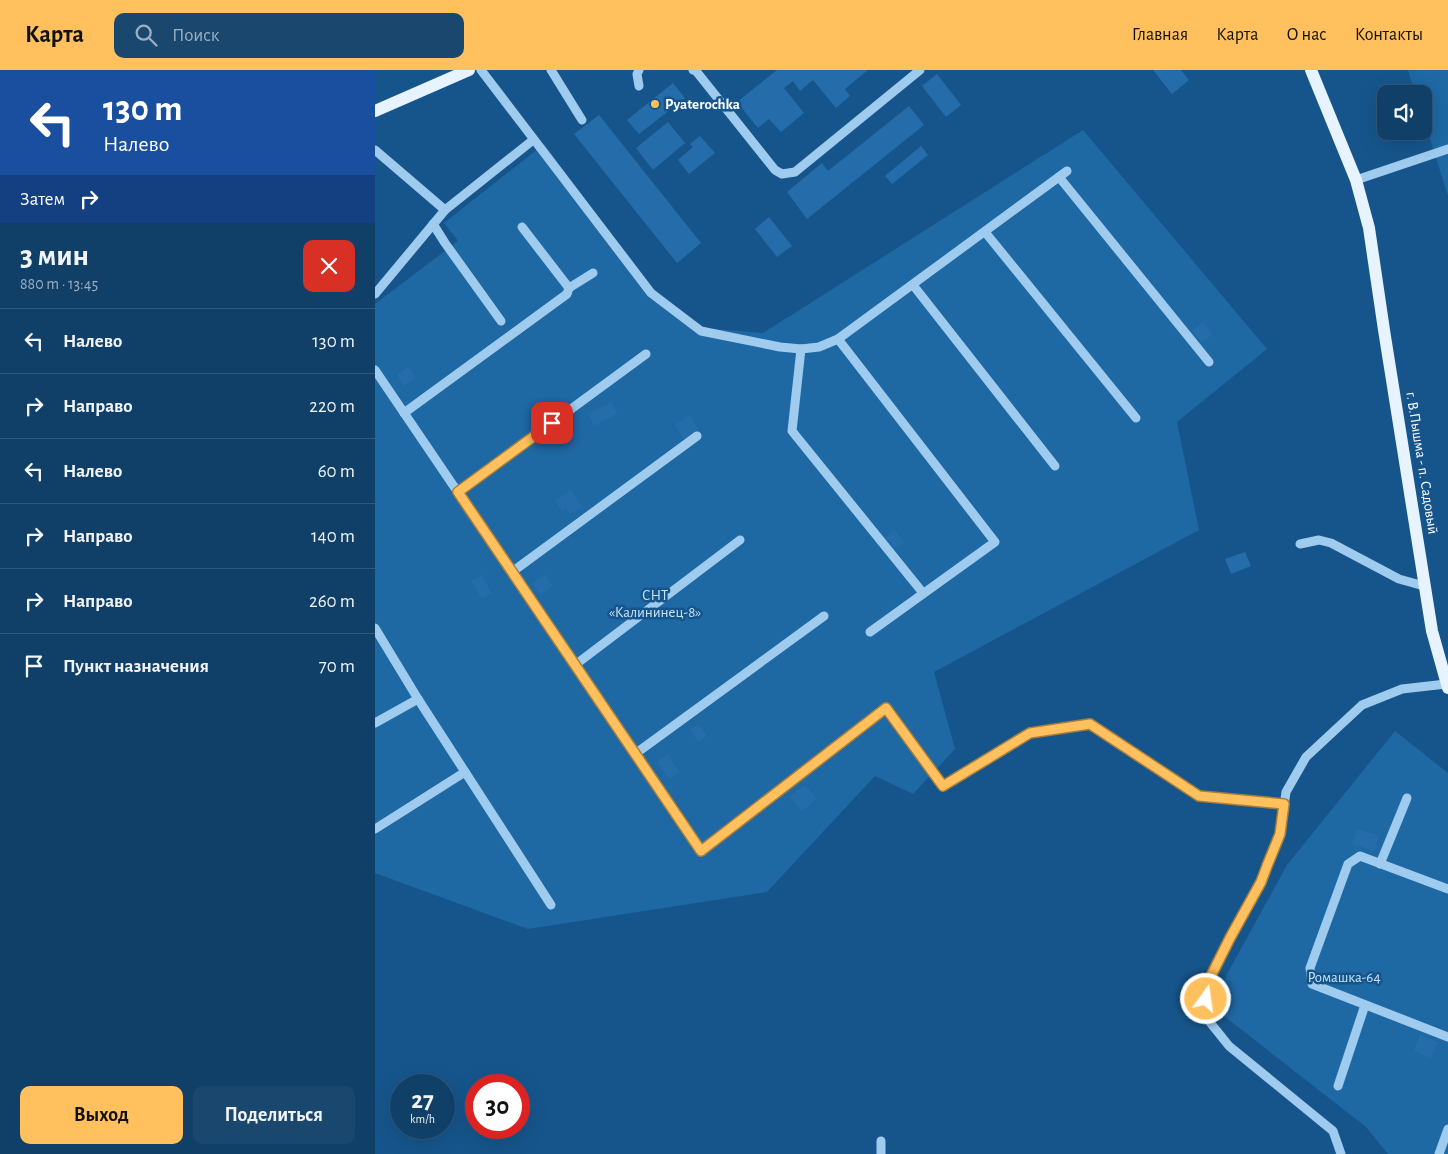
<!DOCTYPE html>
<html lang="ru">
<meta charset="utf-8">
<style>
:root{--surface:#104068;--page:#19476e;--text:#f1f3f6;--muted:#9cafc0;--line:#30597c;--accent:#ffc05d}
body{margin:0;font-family:"Alegreya Sans",sans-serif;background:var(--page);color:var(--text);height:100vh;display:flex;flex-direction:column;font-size:19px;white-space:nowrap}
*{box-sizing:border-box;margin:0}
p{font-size:16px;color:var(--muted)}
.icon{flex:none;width:28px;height:28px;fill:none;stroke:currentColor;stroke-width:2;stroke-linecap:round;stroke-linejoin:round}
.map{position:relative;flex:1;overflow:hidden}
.side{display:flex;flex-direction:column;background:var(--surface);width:375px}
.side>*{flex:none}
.hud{background:#1a4fa0;color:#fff;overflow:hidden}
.controls{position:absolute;left:1002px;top:15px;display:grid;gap:10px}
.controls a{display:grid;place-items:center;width:55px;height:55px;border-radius:10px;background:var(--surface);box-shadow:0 5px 20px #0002,0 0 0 1px var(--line);font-size:25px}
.speed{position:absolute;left:15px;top:1004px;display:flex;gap:10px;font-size:25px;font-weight:700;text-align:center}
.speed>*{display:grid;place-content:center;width:65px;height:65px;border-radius:50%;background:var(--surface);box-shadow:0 5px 20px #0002,0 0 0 1px var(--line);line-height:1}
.speed small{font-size:12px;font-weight:400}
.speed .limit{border:8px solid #d22;background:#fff;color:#111}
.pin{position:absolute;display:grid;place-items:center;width:42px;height:42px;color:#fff;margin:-21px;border-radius:10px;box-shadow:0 2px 8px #0006}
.me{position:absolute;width:55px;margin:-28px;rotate:14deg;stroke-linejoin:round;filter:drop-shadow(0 0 4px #0008)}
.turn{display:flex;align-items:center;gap:18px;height:105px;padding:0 20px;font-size:22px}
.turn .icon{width:65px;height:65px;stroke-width:2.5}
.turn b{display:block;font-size:35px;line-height:42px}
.then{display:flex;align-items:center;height:48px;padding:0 20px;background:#0003;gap:10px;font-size:19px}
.round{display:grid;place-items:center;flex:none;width:52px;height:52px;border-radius:10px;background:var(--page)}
.summary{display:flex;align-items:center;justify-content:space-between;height:85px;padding:0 20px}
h1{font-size:30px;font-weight:700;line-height:38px}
.button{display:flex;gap:10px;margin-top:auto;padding:10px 20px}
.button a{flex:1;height:58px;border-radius:10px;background:var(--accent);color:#111;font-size:20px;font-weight:700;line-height:58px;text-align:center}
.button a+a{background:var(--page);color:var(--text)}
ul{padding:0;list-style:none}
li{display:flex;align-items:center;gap:15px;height:65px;padding:0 20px;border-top:1px solid var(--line)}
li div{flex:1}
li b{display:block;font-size:19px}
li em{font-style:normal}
header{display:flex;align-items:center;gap:30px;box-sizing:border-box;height:70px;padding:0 25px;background:var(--accent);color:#111}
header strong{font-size:24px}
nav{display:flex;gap:28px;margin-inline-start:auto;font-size:18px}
.search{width:350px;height:45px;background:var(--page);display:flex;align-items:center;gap:12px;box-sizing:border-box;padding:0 18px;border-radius:10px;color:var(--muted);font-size:19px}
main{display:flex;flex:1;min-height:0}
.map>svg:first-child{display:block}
.green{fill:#1e68a4}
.building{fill:#246daa}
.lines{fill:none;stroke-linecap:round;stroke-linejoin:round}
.minor{stroke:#9fcbef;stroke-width:9}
.major{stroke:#e7f3ff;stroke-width:12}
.route-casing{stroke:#a67d3c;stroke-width:12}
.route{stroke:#ffc05d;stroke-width:9}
.poi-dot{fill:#ffc05d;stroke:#16558b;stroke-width:2}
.labels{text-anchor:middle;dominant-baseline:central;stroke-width:5;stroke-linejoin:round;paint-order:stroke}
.poi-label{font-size:15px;font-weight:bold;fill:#fff;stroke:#16558b;text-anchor:start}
.street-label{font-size:15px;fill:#fff;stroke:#16558b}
.park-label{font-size:15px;fill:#c5e3fb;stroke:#16558b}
</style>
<header>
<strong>Карта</strong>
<div class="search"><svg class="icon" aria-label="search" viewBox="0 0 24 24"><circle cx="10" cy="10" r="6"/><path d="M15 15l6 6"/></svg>Поиск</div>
<nav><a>Главная</a><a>Карта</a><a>О нас</a><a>Контакты</a></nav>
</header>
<main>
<section class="side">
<div class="hud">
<div class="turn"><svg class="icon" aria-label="left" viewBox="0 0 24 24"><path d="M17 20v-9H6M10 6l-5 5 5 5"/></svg><div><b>130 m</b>Налево</div></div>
<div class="then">Затем<svg class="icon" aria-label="right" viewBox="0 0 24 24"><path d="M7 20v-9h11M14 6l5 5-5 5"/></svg></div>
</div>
<div class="summary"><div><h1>3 мин</h1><p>880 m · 13:45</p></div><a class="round" style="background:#d93025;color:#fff"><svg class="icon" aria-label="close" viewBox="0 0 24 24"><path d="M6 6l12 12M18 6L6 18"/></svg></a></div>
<ul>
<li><svg class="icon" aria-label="left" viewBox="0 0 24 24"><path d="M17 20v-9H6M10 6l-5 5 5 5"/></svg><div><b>Налево</b></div><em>130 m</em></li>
<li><svg class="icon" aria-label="right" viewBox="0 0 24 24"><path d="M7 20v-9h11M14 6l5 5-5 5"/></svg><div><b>Направо</b></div><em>220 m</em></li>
<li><svg class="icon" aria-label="left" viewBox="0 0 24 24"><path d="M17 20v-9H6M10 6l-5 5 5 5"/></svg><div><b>Налево</b></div><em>60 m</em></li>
<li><svg class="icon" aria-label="right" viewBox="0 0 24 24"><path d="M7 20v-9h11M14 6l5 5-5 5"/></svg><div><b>Направо</b></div><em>140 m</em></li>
<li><svg class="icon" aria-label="right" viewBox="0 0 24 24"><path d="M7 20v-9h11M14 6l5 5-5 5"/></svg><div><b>Направо</b></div><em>260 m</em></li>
<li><svg class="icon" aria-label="arrive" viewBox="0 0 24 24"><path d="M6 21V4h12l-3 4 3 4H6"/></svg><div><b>Пункт назначения</b></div><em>70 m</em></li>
</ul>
<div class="button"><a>Выход</a><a>Поделиться</a></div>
</section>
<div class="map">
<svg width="1073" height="1084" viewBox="0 0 1073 1084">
<rect width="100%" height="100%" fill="#16558b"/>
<!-- green -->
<g class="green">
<path d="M1033,0H1073V126L1049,50V24H1040Z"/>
<path d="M708,60L892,279L802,352L824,460L559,602L580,679L538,724L500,706L392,822L153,859L0,803V234L83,171L69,153L169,74L274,215L328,258L388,263Z"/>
<path d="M1020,661L1073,703V1084H1013L991,1057L835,935L912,795Z"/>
</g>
<!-- building -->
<g class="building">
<path d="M402,0H493L470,19L475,26L461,38L438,10L425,21L418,11L409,18L429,43L406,62L394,49L383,58L362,32Z"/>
<path d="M778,0H806L814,10L797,24Z"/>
<path d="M562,4L586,35L571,47L547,16Z"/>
<path d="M298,13L310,28L264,64L252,50Z"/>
<path d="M534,36L549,55L432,149L412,122L447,93L453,101Z"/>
<path d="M224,45L326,173L302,193L199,64Z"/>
<path d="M293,52L310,73L278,100L261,78Z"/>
<path d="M325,66L340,83L314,104L303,90L318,77L315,74Z"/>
<path d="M546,76L553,85L517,114L510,106Z"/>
<path d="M394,147L417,176L402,187L380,159Z"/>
<path d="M828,252L838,264L827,273L817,261Z"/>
<path d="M33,297L41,308L29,316L22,305Z"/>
<path d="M236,332L242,344L219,356L213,344Z"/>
<path d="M315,345L324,360L309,369L300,355Z"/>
<path d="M196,420L207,437L195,444L191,438L187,441L180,431Z"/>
<path d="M519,460L529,472L520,479L511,467Z"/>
<path d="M870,482L876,496L856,504L850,489Z"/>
<path d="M170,504L178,516L165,525L157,513Z"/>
<path d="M107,505L117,523L107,529L96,511Z"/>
<path d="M323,654L332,666L323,672L315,660Z"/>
<path d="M293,684L305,702L294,709L282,692Z"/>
<path d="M430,715L442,729L427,741L415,727Z"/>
<path d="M982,759L1004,766L999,781L977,774Z"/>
<path d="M1045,965L1063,972L1056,988L1039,981Z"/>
</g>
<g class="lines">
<!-- minor -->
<g class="minor">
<path d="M106,0L276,223L326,261L405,277L426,279L444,277L463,269L692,101"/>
<path d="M176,0L207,50"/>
<path d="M264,0L262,4L264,16"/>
<path d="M318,0L321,1L400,100L407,104L420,102L545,0"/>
<path d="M0,80L70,140"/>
<path d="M684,107L834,292"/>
<path d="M981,110L1073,79"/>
<path d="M58,154L70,173L126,251"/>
<path d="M147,157L194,218"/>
<path d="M610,162L761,348"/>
<path d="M538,215L680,396"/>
<path d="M0,224L70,140L158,70"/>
<path d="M463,269L620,472L495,562"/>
<path d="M426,279L417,361L548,523"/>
<path d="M0,300L326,781L511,638L568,716L655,663L715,654L824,726L909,734"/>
<path d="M29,343L192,224L194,218L218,203"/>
<path d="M83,422L271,284"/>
<path d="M925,474L944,470L956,473L1024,509L1049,516"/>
<path d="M137,502L322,366"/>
<path d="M0,558L43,629L176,835"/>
<path d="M200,595L365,470"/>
<path d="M0,653L43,629"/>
<path d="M260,684L449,546"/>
<path d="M0,759L90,702"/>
<path d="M1005,794L1032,728"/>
<path d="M1073,819L985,786L973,794L935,898L937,914L1073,967"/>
<path d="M963,1016L990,935"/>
<path d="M506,1084V1071"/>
<path d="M966,1084L958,1061L854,976L829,945L833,914L855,868L886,812L905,764L911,722L931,687L987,635L1027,619L1071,614"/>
<path d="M1064,1084L1073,1059"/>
</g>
<!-- major -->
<g class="major">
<path d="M936,0L981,110L994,158L1009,260L1057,561L1073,618"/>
<path d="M0,41L94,0"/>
</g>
</g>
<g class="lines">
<defs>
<path id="route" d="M177,353L83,422L326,781L511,638L568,716L655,663L715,654L824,726L909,734L905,764L892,796L886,812L855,868L832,914L831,929"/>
</defs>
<!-- route casing -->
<use href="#route" class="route-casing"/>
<!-- route -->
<use href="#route" class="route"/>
</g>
<!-- markers -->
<circle class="poi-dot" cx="280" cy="34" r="5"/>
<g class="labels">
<!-- poi labels -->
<g class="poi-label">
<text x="290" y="34">Pyaterochka</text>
</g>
<!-- street labels -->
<g class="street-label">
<text transform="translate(1047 393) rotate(81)">г. В.Пышма - п. Садовый</text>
</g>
<!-- park labels -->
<g class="park-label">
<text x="280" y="525">СНТ<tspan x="280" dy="17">«Калининец-8»</tspan></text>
<text x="969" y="907">Ромашка-64</text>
</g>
</g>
</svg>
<div class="controls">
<a><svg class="icon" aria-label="sound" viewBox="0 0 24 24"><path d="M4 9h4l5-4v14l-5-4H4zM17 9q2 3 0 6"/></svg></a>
</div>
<div class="speed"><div>27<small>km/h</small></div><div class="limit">30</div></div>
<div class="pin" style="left:177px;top:353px;background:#d93025"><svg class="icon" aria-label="arrive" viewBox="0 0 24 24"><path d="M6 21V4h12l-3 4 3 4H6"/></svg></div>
<svg class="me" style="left:831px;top:929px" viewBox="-20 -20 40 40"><circle r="17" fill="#ffc05d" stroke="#fff" stroke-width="3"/><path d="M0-11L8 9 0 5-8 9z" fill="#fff"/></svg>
</div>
</main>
